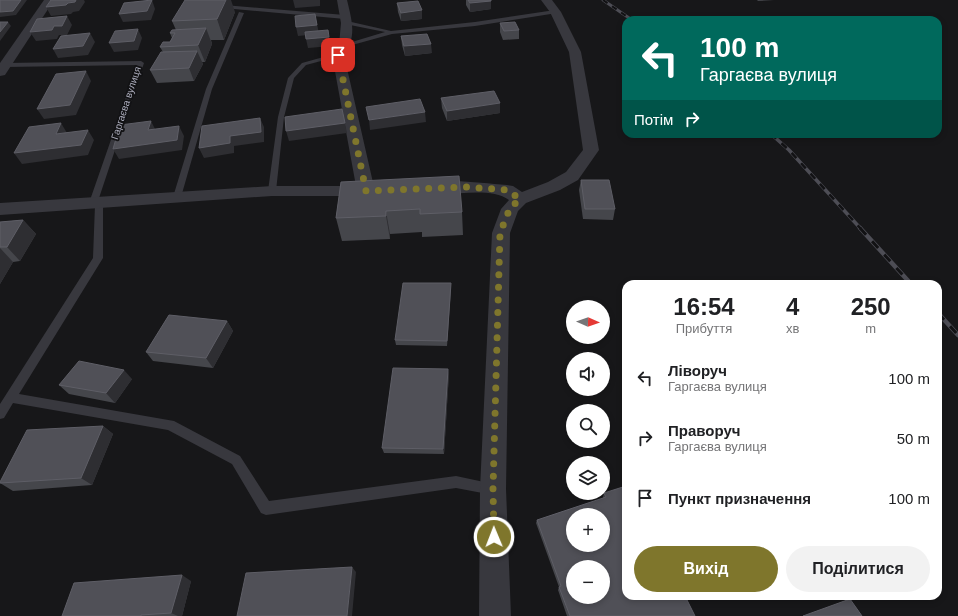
<!DOCTYPE html>
<html lang="uk">
<meta charset="utf-8">
<style>
:root{--surface:#fff;--page:#f2f2f2;--text:#202124;--muted:#757577;--accent:#7f762c}
body{margin:0;font-family:Arial,sans-serif;background:var(--page);color:var(--text);height:100vh;display:flex;flex-direction:column;font-size:15px;white-space:nowrap}
*{box-sizing:border-box;margin:0}
p{font-size:13px;color:var(--muted)}
.icon{flex:none;width:22px;height:22px;fill:none;stroke:currentColor;stroke-width:2;stroke-linecap:round;stroke-linejoin:round}
.map{position:relative;flex:1;overflow:hidden}
.side{position:absolute;left:622px;top:280px;width:320px;height:320px;display:flex;flex-direction:column;background:var(--surface);border-radius:12px;box-shadow:0 2px 6px #0003}
.side>*{flex:none}
.top-card{position:absolute;left:622px;top:16px;width:320px;height:122px;border-radius:12px;box-shadow:0 2px 6px #0003;background:#00695c;color:#fff;overflow:hidden}
.needle{width:26px;rotate:92deg}
.tools{position:absolute;left:566px;top:300px;display:grid;gap:8px}
.tools a{display:grid;place-items:center;width:44px;height:44px;border-radius:50%;background:var(--surface);box-shadow:0 2px 6px #0003;font-size:20px}
.pin{position:absolute;display:grid;place-items:center;width:34px;height:34px;color:#fff;margin:-17px;border-radius:8px;box-shadow:0 2px 6px #0006}
.me{position:absolute;width:44px;margin:-22px;rotate:359deg;stroke-linejoin:round;filter:drop-shadow(0 0 3px #0008)}
.turn{display:flex;align-items:center;gap:14px;height:84px;padding:0 12px;font-size:18px}
.turn .icon{width:52px;height:52px;stroke-width:2.5}
.turn b{display:block;font-size:28px;line-height:34px}
.then{display:flex;align-items:center;height:38px;padding:0 12px;background:#0003;gap:8px;font-size:15px}
.eta{display:flex;justify-content:space-evenly;align-items:center;height:68px;text-align:center}
.eta b{font-size:24px;font-weight:700;line-height:28px}
.primary-button{display:flex;gap:8px;margin-top:auto;padding:8px 12px}
.primary-button a{flex:1;height:46px;border-radius:24px;background:var(--accent);color:#fff;font-size:16px;font-weight:700;line-height:46px;text-align:center}
.primary-button a+a{background:var(--page);color:var(--text)}
ul{padding:0;list-style:none}
li{display:flex;align-items:center;gap:12px;height:60px;padding:0 12px}
li div{flex:1}
li b{display:block;font-size:15px}
li em{font-style:normal}
.map>svg:first-child{display:block}
.lines{fill:none;stroke-linecap:round;stroke-linejoin:round}
.service{fill:#38383e;fill-rule:evenodd}
.minor{fill:#38383e;fill-rule:evenodd}
.rail-far2-casing{stroke:#4d4d55;stroke-width:3}
.rail-far1-casing{stroke:#4d4d55;stroke-width:3.5}
.rail-casing{stroke:#4d4d55;stroke-width:4.5}
.rail-far2{stroke:#121214;stroke-width:2;stroke-dasharray:5.5;stroke-linecap:butt}
.rail-far1{stroke:#121214;stroke-width:2.5;stroke-dasharray:7;stroke-linecap:butt}
.rail{stroke:#121214;stroke-width:3;stroke-dasharray:9;stroke-linecap:butt}
.wall{fill:#45464b}
.shaded-wall{fill:#2e2e32}
.building{fill:#505057;stroke:#5e5e66;fill-rule:evenodd}
.route{stroke:#7f762c;stroke-width:7;stroke-dasharray:0 12.6}
.labels{text-anchor:middle;dominant-baseline:central;stroke-width:3.5;stroke-linejoin:round;paint-order:stroke}
.far-street-label{font-size:10px;fill:#a9aab9;stroke:#121214}
</style>
<div class="map">
<svg width="958" height="616" viewBox="0 0 958 616">
<rect width="100%" height="100%" fill="#171719"/>
<g class="lines">
<!-- service -->
<g class="service">
<path d="M213,0H219L224,5L345,15L348,17L345,19L223,8Z"/>
<path d="M555,10L557,11V13L475,26L392,34L345,47L342,45L385,32L345,24V22L347,21L391,31L475,22Z"/>
<path d="M239,12L244,13L212,89L181,197L180,199H174L173,197L206,89Z"/>
<path d="M338,53L341,55L340,56L306,65L294,78L284,117L276,191L275,193H269L268,191L278,117L288,78L302,63Z"/>
<path d="M141,61L144,63L98,201H102L103,203V258L19,394L174,421L240,456L269,501L456,476L498,485L499,489L498,493L493,495L456,488L266,515L261,513L232,464L168,430L13,403L4,418L0,419V404L93,258L95,205H90L89,203L137,65L5,67L2,65L5,63Z"/>
</g>
<!-- minor -->
<g class="minor">
<path d="M44,0H54L5,75L0,76V63Z"/>
<path d="M337,0H347C352,21 357,36 344,55L374,187L377,191L374,195L368,196H272L0,215V203L272,186H356L332,55L339,45L341,23Z"/>
<path d="M541,0H552L561,12L581,52L599,150L578,180L560,190L526,203L518,211L510,233L506,489L511,616H479L480,489L492,233L501,209L509,200C489,185 449,198 425,192L422,188L425,184C450,178 482,183 507,185L513,186L522,192L548,182L566,172L583,150L569,52L550,12Z"/>
</g>
<defs>
<path id="rail-far2" d="M603,0L632,20"/>
<path id="rail-far1" d="M771,134L789,150L861,229"/>
<g id="rail">
<path d="M860,228L911,284"/>
<path d="M938,313L958,335"/>
</g>
</defs>
<!-- rail-far2 casing -->
<use href="#rail-far2" class="rail-far2-casing"/>
<!-- rail-far1 casing -->
<use href="#rail-far1" class="rail-far1-casing"/>
<!-- rail casing -->
<use href="#rail" class="rail-casing"/>
<!-- rail-far2 -->
<use href="#rail-far2" class="rail-far2"/>
<!-- rail-far1 -->
<use href="#rail-far1" class="rail-far1"/>
<!-- rail -->
<use href="#rail" class="rail"/>
</g>
<!-- wall -->
<g class="wall">
<path d="M466,0H491V9L470,12L466,5Z"/>
<path d="M757,0H774L758,1Z"/>
<path d="M397,3L422,10V19L401,21L398,12Z"/>
<path d="M235,12L224,40H211L212,44L205,62H202L203,64L194,81L157,83L150,70L163,52L160,47L170,42L172,38L170,33L176,30L172,21Z"/>
<path d="M500,23L519,30V39L503,40L500,32Z"/>
<path d="M401,36L432,53L405,56L402,45Z"/>
<path d="M441,98L500,113L447,121L442,108Z"/>
<path d="M581,180L615,209L613,220L583,219L579,190Z"/>
<path d="M341,182L462,212L463,235L422,237V232L390,234V239L342,241L336,218Z"/>
<path d="M23,220L36,234L20,261L13,262L0,284V222Z"/>
<path d="M451,288L447,346L396,345L395,340Z"/>
<path d="M227,321L233,331L213,368L153,361L146,352Z"/>
<path d="M449,373L444,454L384,453L382,448Z"/>
<path d="M132,379L115,403L69,394L59,385Z"/>
<path d="M103,426L113,434L92,485L13,491L0,483V482Z"/>
<path d="M604,493L695,616H567L558,590L559,587L536,523L537,520L603,498V497Z"/>
<path d="M191,581L182,616H62Z"/>
</g>
<!-- shaded-wall -->
<g class="shaded-wall">
<path d="M21,0H27L16,15L0,17V12Z"/>
<path d="M76,0H84L85,2L79,11L73,12L71,14L51,16L46,7L68,3Z"/>
<path d="M152,0L155,9L151,20L123,22L119,14Z"/>
<path d="M226,0H231L235,12L224,40L217,19Z"/>
<path d="M293,0H320V6L295,8Z"/>
<path d="M491,1V9L470,12V3Z"/>
<path d="M422,10V19L401,21V13Z"/>
<path d="M315,14L319,34L298,36L296,27Z"/>
<path d="M67,16L72,25L67,35H59L57,39L36,41L30,32L54,26Z"/>
<path d="M8,22L11,26L0,41V32Z"/>
<path d="M206,28L212,44L205,62L198,45Z"/>
<path d="M138,29L142,38L138,50L114,52L109,43Z"/>
<path d="M328,30L331,46L308,48L306,39Z"/>
<path d="M90,33L95,42L88,55L58,58L53,49Z"/>
<path d="M431,44L432,53L405,56L404,46Z"/>
<path d="M197,51L203,64L194,81L189,68Z"/>
<path d="M86,71L91,81L76,115L44,119L37,109Z"/>
<path d="M500,103V113L447,121V111Z"/>
<path d="M342,109L347,133L289,141L286,131Z"/>
<path d="M425,112L426,122L370,130L369,120Z"/>
<path d="M260,118L264,127V142L234,146V153L204,158L199,148L230,136Z"/>
<path d="M151,121L156,131L148,130Z"/>
<path d="M61,123L67,133L56,134Z"/>
<path d="M179,126L184,136L182,150L119,159L113,149Z"/>
<path d="M88,130L94,140L88,155L22,164L14,153Z"/>
<path d="M386,211L390,234V239L386,216Z"/>
<path d="M23,220L36,234L20,261L7,247Z"/>
<path d="M0,248L13,262L0,284Z"/>
<path d="M451,283V288L447,346V341Z"/>
<path d="M227,321L233,331L213,368L206,358Z"/>
<path d="M448,369L449,373L444,454L443,449Z"/>
<path d="M124,370L132,379L115,403L106,393Z"/>
<path d="M103,426L113,434L92,485L81,478Z"/>
<path d="M352,567L356,572L352,616H347Z"/>
<path d="M182,575L191,581L182,616H178L171,613Z"/>
</g>
<!-- building -->
<g class="building">
<path d="M0,0H21L13,11L0,12Z"/>
<path d="M51,0H76L75,2L68,3L66,5L46,7Z"/>
<path d="M152,0L147,11L119,14L124,3Z"/>
<path d="M185,0H226L217,19L172,21Z"/>
<path d="M468,0H491V1L470,3Z"/>
<path d="M418,1L422,10L401,13L397,3Z"/>
<path d="M315,14L317,25L296,27L295,16Z"/>
<path d="M67,16L62,26H54L52,30L30,32L37,19Z"/>
<path d="M0,22H8L0,32Z"/>
<path d="M515,22L519,30L504,31L500,23Z"/>
<path d="M206,28L198,45L160,47L163,42H170L175,33H170L172,30Z"/>
<path d="M138,29L134,41L109,43L115,31Z"/>
<path d="M328,30L329,37L306,39L305,32Z"/>
<path d="M90,33L83,46L53,49L61,36Z"/>
<path d="M427,34L431,44L404,46L401,36Z"/>
<path d="M197,51L189,68L150,70L161,52Z"/>
<path d="M86,71L70,105L37,109L56,74Z"/>
<path d="M494,91L500,103L447,111L441,98Z"/>
<path d="M420,99L425,112L369,120L366,107Z"/>
<path d="M342,109L345,123L286,131L285,117Z"/>
<path d="M260,118L261,132L230,136V143L199,148L202,126Z"/>
<path d="M151,121L148,130L179,126L177,140L113,149L120,125Z"/>
<path d="M61,123L56,134L88,130L81,145L14,153L29,127Z"/>
<path d="M459,176L462,212L420,214V209L386,211V216L336,218L341,182Z"/>
<path d="M581,180H609L615,209H585Z"/>
<path d="M23,220L7,247H0V222Z"/>
<path d="M403,283H451L447,341L395,340Z"/>
<path d="M169,315L227,321L206,358L146,352Z"/>
<path d="M79,361L124,370L106,393L59,385Z"/>
<path d="M393,368L448,369L443,449L382,448Z"/>
<path d="M103,426L81,478L0,483V482L27,430Z"/>
<path d="M626,486V596H685L695,616H570L559,587L561,586L537,520L606,497L604,493ZM573,515H603V545H573ZM573,567H603V597H573Z"/>
<path d="M352,567L347,616H237L246,573Z"/>
<path d="M182,575L171,613L141,615V616H62L74,583Z"/>
<path d="M850,599L862,616H803Z"/>
</g>
<g class="lines">
<!-- route -->
<path class="route" d="M338,55L366,191L467,187L507,190L520,199L510,208L500,233L493,489L494,537"/>
</g>
<g class="labels">
<!-- far-street labels -->
<g class="far-street-label">
<text transform="translate(126 103) rotate(-72)">Гаргаєва вулиця</text>
</g>
</g>
</svg>
<div class="tools">
<a><svg class="needle" viewBox="-14 -14 28 28"><path d="M0-13l5 13h-10z" fill="#e53935"/><path d="M0 13l5-13h-10z" fill="#757577"/></svg></a>
<a><svg class="icon" aria-label="sound" viewBox="0 0 24 24"><path d="M4 9h4l5-4v14l-5-4H4zM17 9q2 3 0 6"/></svg></a>
<a><svg class="icon" aria-label="search" viewBox="0 0 24 24"><circle cx="10" cy="10" r="6"/><path d="M15 15l6 6"/></svg></a>
<a><svg class="icon" aria-label="layers" viewBox="0 0 24 24"><path d="M12 4l9 5-9 5-9-5zM3 14l9 5 9-5"/></svg></a>
<a>+</a>
<a>−</a>
</div>
<div class="pin" style="left:338px;top:55px;background:#d93025"><svg class="icon" aria-label="arrive" viewBox="0 0 24 24"><path d="M6 21V4h12l-3 4 3 4H6"/></svg></div>
<svg class="me" style="left:494px;top:537px" viewBox="-20 -20 40 40"><circle r="17" fill="#7f762c" stroke="#fff" stroke-width="3"/><path d="M0-11L8 9 0 5-8 9z" fill="#fff"/></svg>
<div class="top-card">
<div class="turn"><svg class="icon" aria-label="left" viewBox="0 0 24 24"><path d="M17 20v-9H6M10 6l-5 5 5 5"/></svg><div><b>100 m</b>Гаргаєва вулиця</div></div>
<div class="then">Потім<svg class="icon" aria-label="right" viewBox="0 0 24 24"><path d="M7 20v-9h11M14 6l5 5-5 5"/></svg></div>
</div>
<section class="side">
<div class="eta">
<div><b>16:54</b><p>Прибуття</p></div>
<div><b>4</b><p>хв</p></div>
<div><b>250</b><p>m</p></div>
</div>
<ul>
<li><svg class="icon" aria-label="left" viewBox="0 0 24 24"><path d="M17 20v-9H6M10 6l-5 5 5 5"/></svg><div><b>Ліворуч</b><p>Гаргаєва вулиця</p></div><em>100 m</em></li>
<li><svg class="icon" aria-label="right" viewBox="0 0 24 24"><path d="M7 20v-9h11M14 6l5 5-5 5"/></svg><div><b>Праворуч</b><p>Гаргаєва вулиця</p></div><em>50 m</em></li>
<li><svg class="icon" aria-label="arrive" viewBox="0 0 24 24"><path d="M6 21V4h12l-3 4 3 4H6"/></svg><div><b>Пункт призначення</b></div><em>100 m</em></li>
</ul>
<div class="primary-button"><a>Вихід</a><a>Поділитися</a></div>
</section>
</div>
